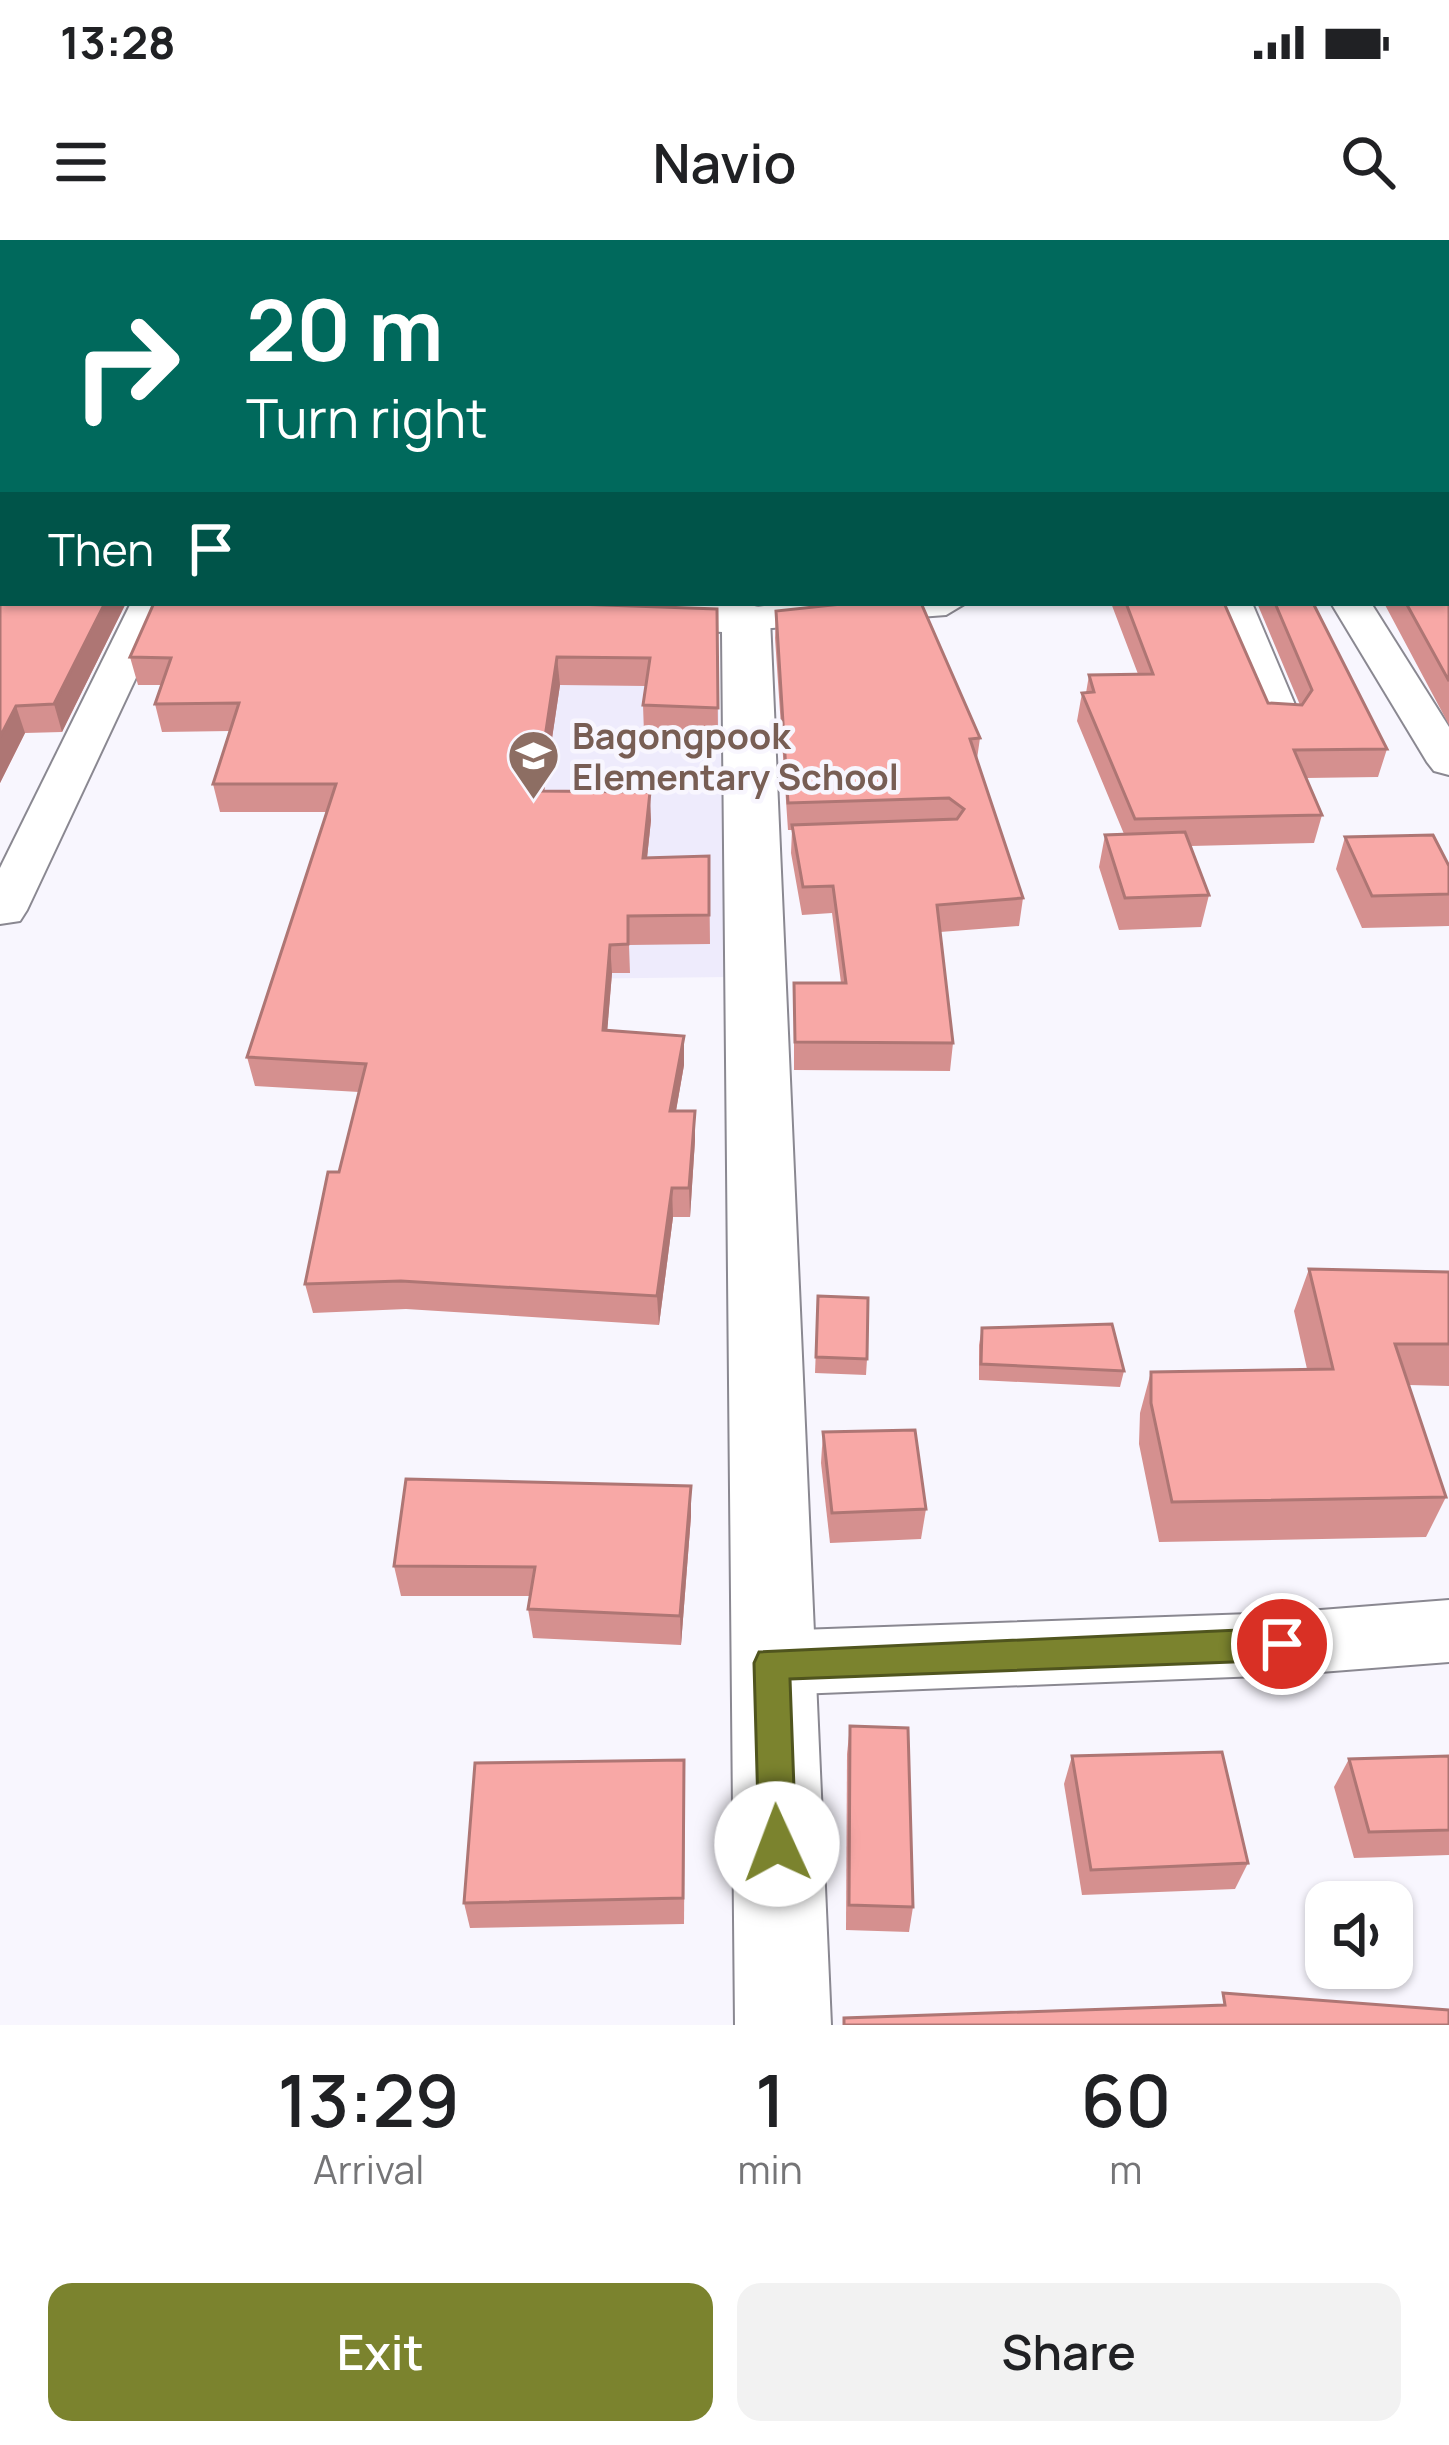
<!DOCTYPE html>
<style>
:root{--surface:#fff;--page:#f2f2f2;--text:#202124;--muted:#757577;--accent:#7b832e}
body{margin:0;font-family:Manrope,sans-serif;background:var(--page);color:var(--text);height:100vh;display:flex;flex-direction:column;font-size:45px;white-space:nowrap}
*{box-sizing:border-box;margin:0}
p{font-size:39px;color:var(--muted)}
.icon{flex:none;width:66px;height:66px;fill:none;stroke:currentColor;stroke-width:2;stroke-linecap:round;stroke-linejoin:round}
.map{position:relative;height:1785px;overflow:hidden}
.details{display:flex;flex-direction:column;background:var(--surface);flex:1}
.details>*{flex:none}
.banner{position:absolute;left:0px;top:0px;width:1449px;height:366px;box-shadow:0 3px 9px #0004;background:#00695c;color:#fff;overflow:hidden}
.buttons{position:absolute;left:1305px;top:1641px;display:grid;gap:24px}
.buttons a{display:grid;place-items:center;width:108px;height:108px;border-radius:24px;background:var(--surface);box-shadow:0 3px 9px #0004;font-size:60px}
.pin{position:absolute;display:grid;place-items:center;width:102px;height:102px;color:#fff;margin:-51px;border:6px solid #fff;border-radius:50%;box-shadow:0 3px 12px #0007}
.me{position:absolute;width:132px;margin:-66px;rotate:358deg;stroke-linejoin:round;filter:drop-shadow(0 0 9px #0008)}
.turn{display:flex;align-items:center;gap:42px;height:252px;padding:0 48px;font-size:54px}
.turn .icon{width:156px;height:156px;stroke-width:2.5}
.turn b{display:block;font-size:84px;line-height:102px}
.then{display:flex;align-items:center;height:114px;padding:0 48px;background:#0003;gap:24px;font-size:45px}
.eta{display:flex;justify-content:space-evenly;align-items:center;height:204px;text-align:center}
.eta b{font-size:72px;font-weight:600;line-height:84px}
.action{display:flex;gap:24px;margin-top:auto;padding:24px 48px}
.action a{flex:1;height:138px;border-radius:24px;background:var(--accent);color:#fff;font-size:48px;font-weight:600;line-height:138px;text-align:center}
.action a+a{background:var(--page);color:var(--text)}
.status{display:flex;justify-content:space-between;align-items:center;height:84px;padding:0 60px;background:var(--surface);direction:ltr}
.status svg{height:33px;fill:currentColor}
header{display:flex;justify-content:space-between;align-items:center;height:156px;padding:0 48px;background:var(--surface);font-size:54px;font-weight:600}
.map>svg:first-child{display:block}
.built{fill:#eeebfc}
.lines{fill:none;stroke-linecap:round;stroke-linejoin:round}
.street-casing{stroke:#8a8891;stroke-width:4}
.secondary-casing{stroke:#8a8891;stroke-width:4}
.street{fill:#fff;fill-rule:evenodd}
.secondary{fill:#fff;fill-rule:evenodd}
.wall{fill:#d5908f}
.shaded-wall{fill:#ae7674}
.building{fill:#f8a8a6;stroke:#ae7674;stroke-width:3}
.route{fill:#7b832e;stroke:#50551e;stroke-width:3}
.labels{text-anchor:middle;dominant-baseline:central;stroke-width:9;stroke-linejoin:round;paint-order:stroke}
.education-label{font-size:36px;font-weight:bold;fill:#785e54;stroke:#f8f6fe;text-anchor:start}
</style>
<div class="status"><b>13:28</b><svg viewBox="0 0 49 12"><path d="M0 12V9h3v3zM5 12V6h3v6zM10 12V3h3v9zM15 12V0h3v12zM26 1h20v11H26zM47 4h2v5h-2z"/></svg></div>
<header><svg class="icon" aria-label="menu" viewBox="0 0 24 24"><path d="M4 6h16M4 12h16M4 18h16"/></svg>Navio<svg class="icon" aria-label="search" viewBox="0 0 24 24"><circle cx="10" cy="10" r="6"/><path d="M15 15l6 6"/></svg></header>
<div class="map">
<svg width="1449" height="1785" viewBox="0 0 1449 1785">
<rect width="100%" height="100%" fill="#f8f6fe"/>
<!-- built -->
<path class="built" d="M400,378L716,392L729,737L559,739Z"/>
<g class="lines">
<defs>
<g id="street">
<path d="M1446,297L1449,298V324H1446Z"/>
<path d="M131,363H171L27,670L20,681L0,684V628Z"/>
<path d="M789,363H966L946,375L746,390L732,386L726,378L732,370Z"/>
<path d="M1212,363H1252L1301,479L1295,488H1265L1259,479Z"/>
<path d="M1331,363H1371L1449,487V535L1434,531L1427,522Z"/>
<path d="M1449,1360V1422L1282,1435L771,1455L747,1445L736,1423L747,1401L771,1391L1282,1373Z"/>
</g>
<path id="secondary" d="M613,363L746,364L763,368L770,378L831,1785H735L722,392L610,384L603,374Z"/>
</defs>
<!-- street casing -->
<use href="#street" class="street-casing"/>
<!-- secondary casing -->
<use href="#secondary" class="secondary-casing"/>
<!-- street -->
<use href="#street" class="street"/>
<!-- secondary -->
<use href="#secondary" class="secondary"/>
</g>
<!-- wall -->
<g class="wall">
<path d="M0,0H1449V295L1446,294V3H3V363H126L62,492L25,493L0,543Z"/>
<path d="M1449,334V485L1384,363H1446Z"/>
<path d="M1111,363H1225L1268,463L1300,465L1257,363H1313L1387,509L1378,537L1306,538L1322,575L1314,603L1191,606L1209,655L1201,687L1119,690L1099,627L1105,595L1124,594L1077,481L1082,453H1086L1089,435L1138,434Z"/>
<path d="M717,369L718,495L644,493L643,465L646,446L560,445L544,551L651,580L647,618L709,616L710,704L629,705L630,733H612L607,790L684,825L676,871H695V900L690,977H673L659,1085L406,1069L313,1073L305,1044L339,932L359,852L255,846L247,817L327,572H220L213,544L230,491L162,492L155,464L162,445H138L130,417Z"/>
<path d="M776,371L980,498L977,519L1023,658L1019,686L940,692L953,803L950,831L794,830V743H841L832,673L802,675L791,613L792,590H788L775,398Z"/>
<path d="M1345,597L1449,626V686L1362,688L1336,629Z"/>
<path d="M1309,1029L1449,1104V1146L1409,1145L1446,1257L1426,1297L1159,1302L1139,1204L1140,1173L1151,1132L1307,1129L1294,1071Z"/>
<path d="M818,1056L867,1119L866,1135L815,1133Z"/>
<path d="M982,1088L1124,1131L1120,1147L979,1140V1105Z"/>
<path d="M823,1192L926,1269L921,1299L830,1303L821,1223Z"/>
<path d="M691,1276L681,1405L533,1398L528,1369L530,1356H401L394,1326Z"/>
<path d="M850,1486L913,1667L909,1692L846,1690L847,1514Z"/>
<path d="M1072,1516L1248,1623L1235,1649L1082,1655L1064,1544Z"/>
<path d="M1449,1516V1615L1354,1618L1334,1547L1349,1519Z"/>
<path d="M685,1547L684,1684L470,1688L464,1663Z"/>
</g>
<!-- shaded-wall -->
<g class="shaded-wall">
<path d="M105,363H126L62,492L54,464Z"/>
<path d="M557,417L560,445L540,579L537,551Z"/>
<path d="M16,466L25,493L0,543V497Z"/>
<path d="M650,552L651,580L644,646L643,618Z"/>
<path d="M610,705L612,733L605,819L603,790Z"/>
<path d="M684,796V825L671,899L670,871Z"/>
<path d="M695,871V900L690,977L689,948Z"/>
<path d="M672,948L673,977L659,1085L657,1056Z"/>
<path d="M691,1246V1276L681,1405L680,1376Z"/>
</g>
<!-- building -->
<g class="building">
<path d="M0,0H1449V275L1446,270V3H3V333L0,332Z"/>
<path d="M1449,334V441L1406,363H1446V335Z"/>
<path d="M0,341H3V363H105L54,464L16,466L0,497Z"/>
<path d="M154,363H547L717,369L718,468L643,465L650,418L557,417L537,551L650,552L643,618L709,616V675L628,676V704L610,705L603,790L684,796L670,871H695L689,948H672L657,1056L401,1041L305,1044L328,932H339L366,824L247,817L336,544H213L239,463L155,464L171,418L130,417Z"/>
<path d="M851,363H921L980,498L970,499L1023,658L937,665L953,803L795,802L794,743H846L833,646L803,647L792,585L957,579L964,569L949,558L788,563L776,371Z"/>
<path d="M1126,363H1224L1268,463L1302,465L1312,450L1275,363H1313L1387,509L1294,510L1322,575L1135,579L1082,453L1094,452L1089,435L1153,434Z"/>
<path d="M1185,592L1209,655L1125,658L1105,595Z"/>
<path d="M1433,595L1449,626V654L1372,656L1345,597Z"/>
<path d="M1309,1029L1449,1032V1104H1395L1446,1257L1172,1262L1151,1163V1132L1333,1129Z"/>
<path d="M818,1056L868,1058L867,1119L816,1117Z"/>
<path d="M1112,1084L1124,1131L981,1124L982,1088Z"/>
<path d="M915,1190L926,1269L832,1273L823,1192Z"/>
<path d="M406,1239L691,1246L680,1376L528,1369L535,1327L394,1326Z"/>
<path d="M850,1486L908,1488L913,1667L849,1665Z"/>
<path d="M1222,1512L1248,1623L1091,1630L1072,1516Z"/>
<path d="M1449,1516V1590L1369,1592L1349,1519Z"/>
<path d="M684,1520L683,1658L464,1663L475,1523Z"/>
<path d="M1223,1753L1449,1770V1785H844V1778L1225,1765Z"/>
</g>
<!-- route -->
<path class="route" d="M1282,1388L1294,1393L1299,1404L1294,1415L1282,1420L790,1439L796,1604L791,1617L777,1623L764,1617L759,1604L754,1423L759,1412Z"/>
<!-- icons -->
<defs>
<symbol id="school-pin" viewBox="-11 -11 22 30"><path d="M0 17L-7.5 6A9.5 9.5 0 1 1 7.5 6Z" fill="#8d6e63" stroke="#f8f6fe"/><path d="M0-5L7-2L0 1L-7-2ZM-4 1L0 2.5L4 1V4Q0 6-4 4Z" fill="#fff"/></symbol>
</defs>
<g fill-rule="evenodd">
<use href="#school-pin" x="504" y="486" width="59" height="81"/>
</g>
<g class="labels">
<!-- education labels -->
<g class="education-label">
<text x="572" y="495">Bagongpook<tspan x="572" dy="41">Elementary School</tspan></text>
</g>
</g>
</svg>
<div class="buttons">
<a><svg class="icon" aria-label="sound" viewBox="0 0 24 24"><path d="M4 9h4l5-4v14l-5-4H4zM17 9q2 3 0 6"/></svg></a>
</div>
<div class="pin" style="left:1282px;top:1404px;background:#d93025"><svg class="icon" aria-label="arrive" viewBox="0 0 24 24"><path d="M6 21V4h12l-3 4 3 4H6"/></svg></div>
<svg class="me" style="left:777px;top:1604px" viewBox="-20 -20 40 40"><circle r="19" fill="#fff"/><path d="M0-13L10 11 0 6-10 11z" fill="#7b832e"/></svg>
<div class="banner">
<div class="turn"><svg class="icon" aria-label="right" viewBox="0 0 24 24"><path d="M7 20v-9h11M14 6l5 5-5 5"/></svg><div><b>20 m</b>Turn right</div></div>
<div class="then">Then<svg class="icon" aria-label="arrive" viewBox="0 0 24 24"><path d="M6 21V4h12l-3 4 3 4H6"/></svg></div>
</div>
</div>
<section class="details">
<div class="eta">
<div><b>13:29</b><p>Arrival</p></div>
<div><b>1</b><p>min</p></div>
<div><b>60</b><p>m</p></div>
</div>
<div class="action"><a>Exit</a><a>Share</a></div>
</section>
